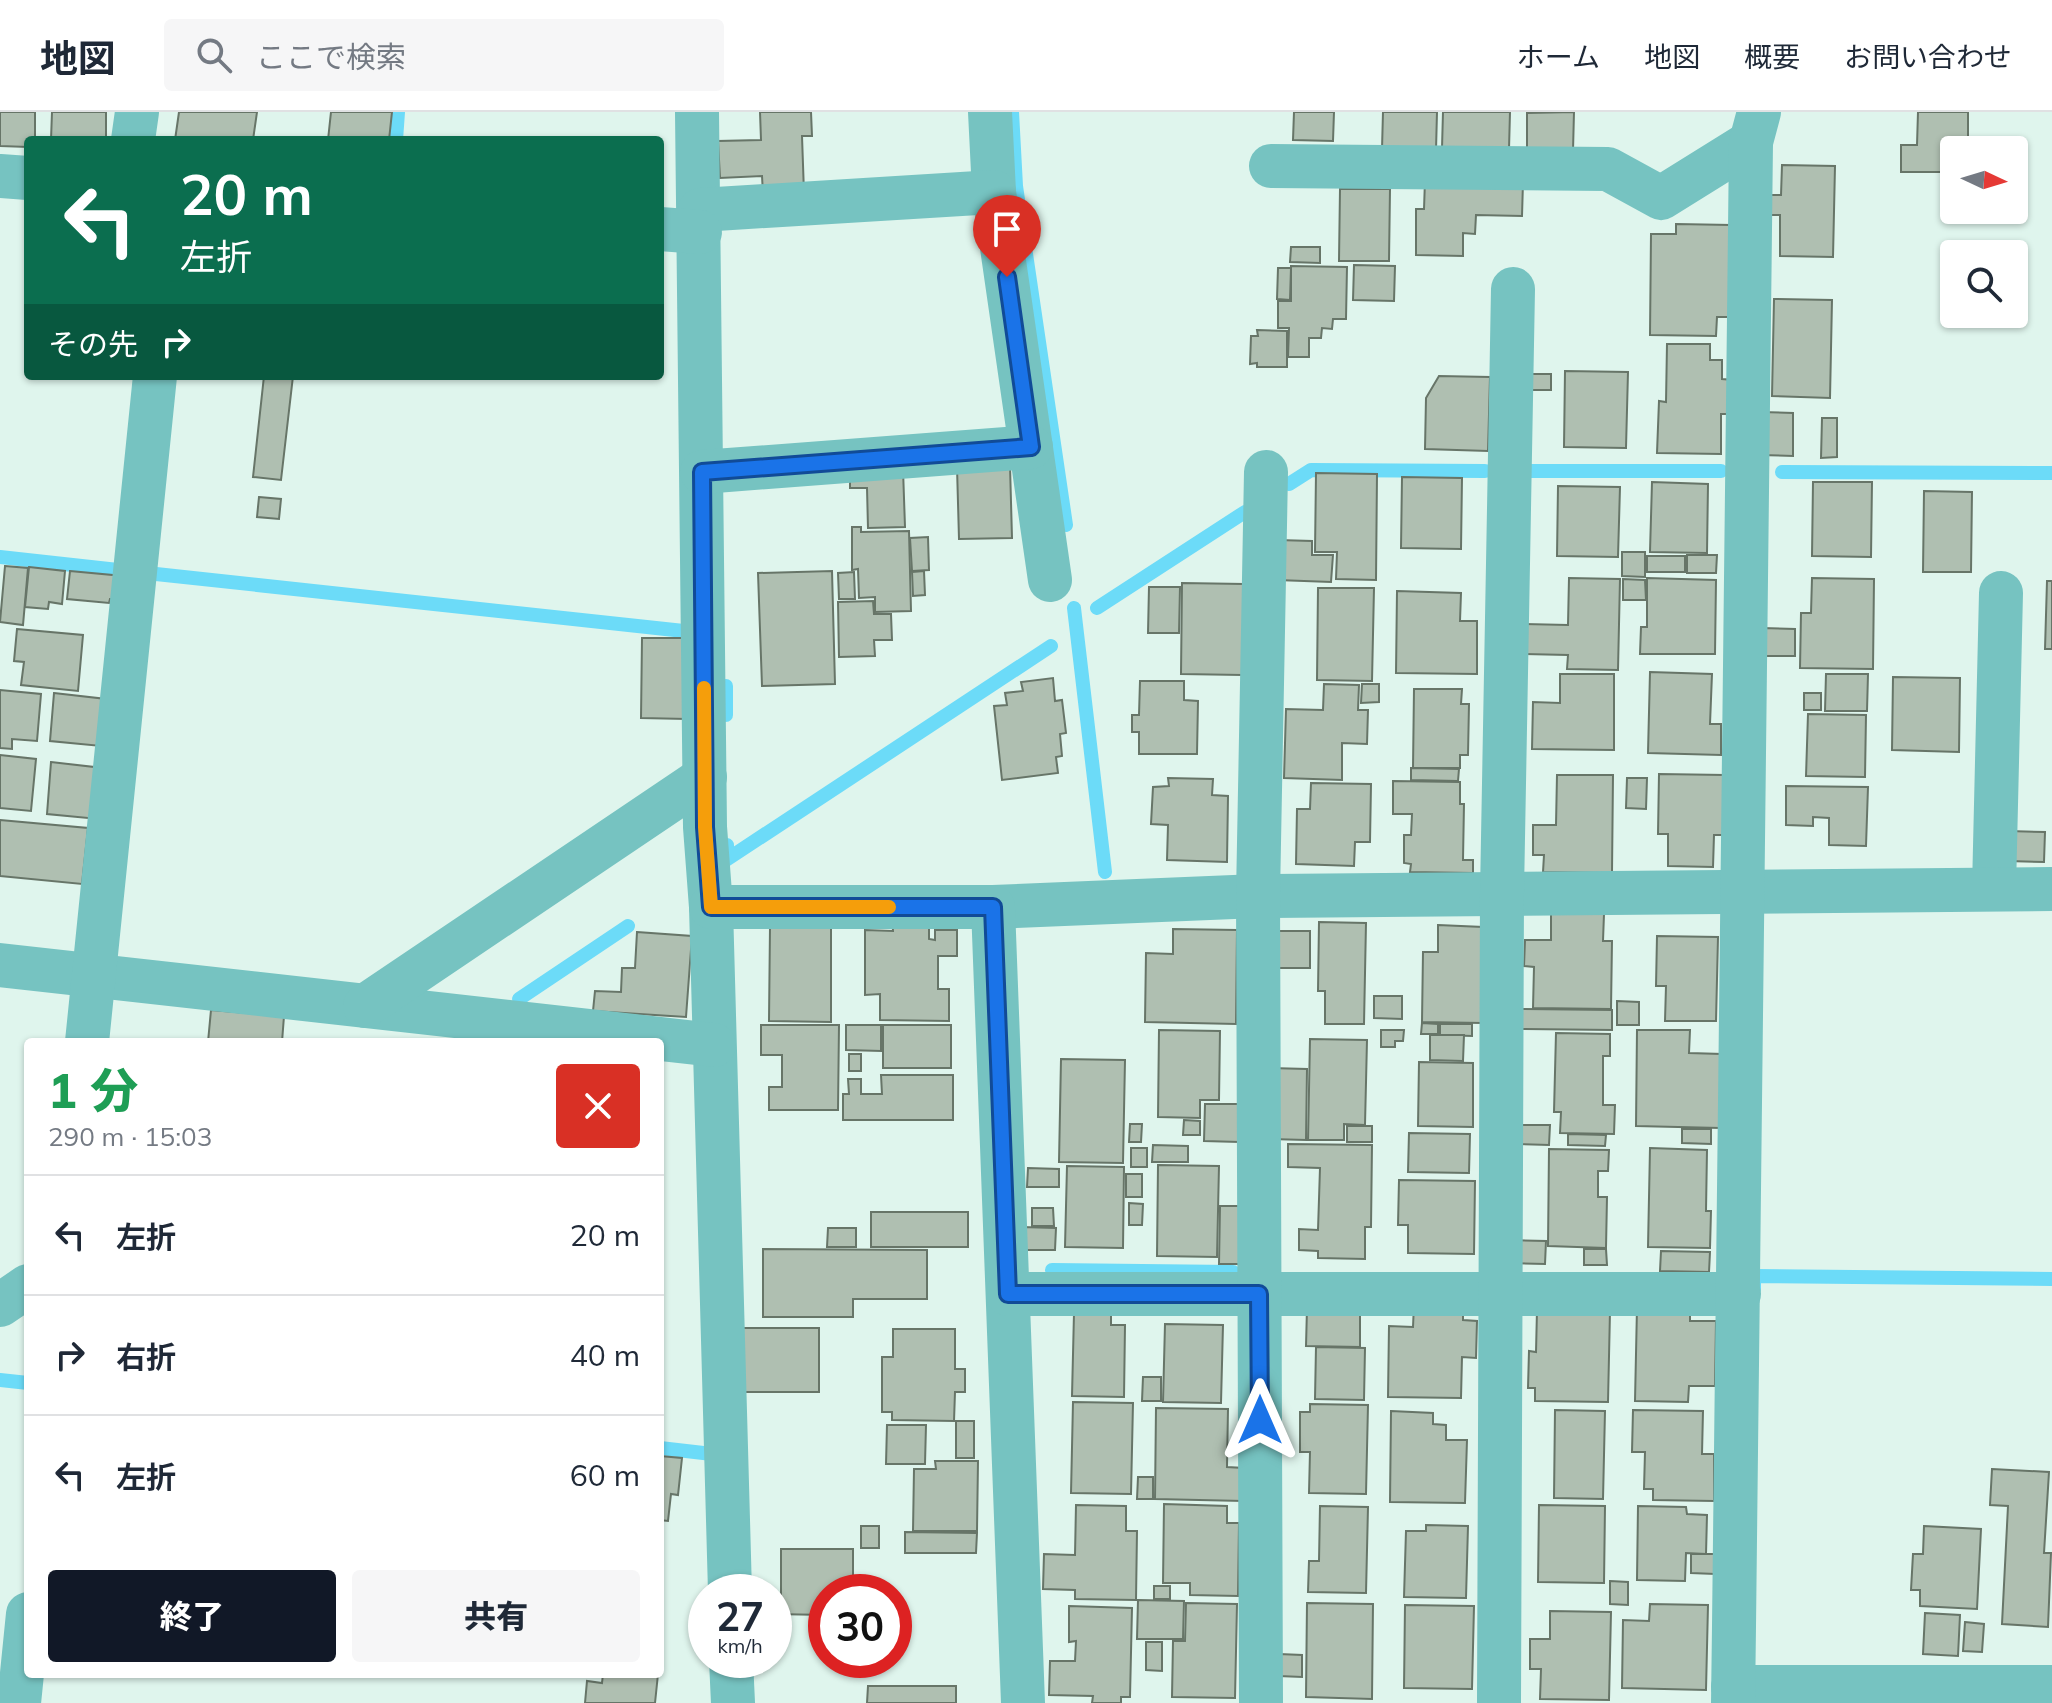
<!DOCTYPE html>
<html lang="ja">
<meta charset="utf-8">
<style>
:root{--surface:#fff;--page:#f6f6f7;--text:#1f2937;--muted:#747a83;--line:#e0e1e3;--accent:#111827}
body{margin:0;font-family:Mulish,"Noto Sans JP",sans-serif;background:var(--page);color:var(--text);height:100vh;display:flex;flex-direction:column;font-size:30px;white-space:nowrap}
*{box-sizing:border-box;margin:0}
p{font-size:26px;color:var(--muted)}
.icon{flex:none;width:44px;height:44px;fill:none;stroke:currentColor;stroke-width:2;stroke-linecap:round;stroke-linejoin:round}
.map{position:relative;flex:1;overflow:hidden}
.panel{position:absolute;left:24px;top:926px;width:640px;height:640px;display:flex;flex-direction:column;background:var(--surface);border-radius:8px;box-shadow:0 2px 6px #0004}
.panel>*{flex:none}
.hud{position:absolute;left:24px;top:24px;width:640px;height:244px;border-radius:8px;box-shadow:0 2px 6px #0004;background:#0b6e4f;color:#fff;overflow:hidden}
.needle{width:52px;rotate:94deg}
.tools{position:absolute;left:1940px;top:24px;display:grid;gap:16px}
.tools a{display:grid;place-items:center;width:88px;height:88px;border-radius:8px;background:var(--surface);box-shadow:0 2px 6px #0004;font-size:40px}
.speed{position:absolute;left:688px;top:1462px;display:flex;gap:16px;font-size:40px;font-weight:700;text-align:center}
.speed>*{display:grid;place-content:center;width:104px;height:104px;border-radius:50%;background:var(--surface);box-shadow:0 2px 6px #0004;line-height:1}
.speed small{font-size:20px;font-weight:400}
.speed .limit{border:12px solid #d22;background:#fff;color:#111}
.pin{position:absolute;display:grid;place-items:center;width:68px;height:68px;color:#fff;margin:-82px -34px;border-radius:50% 50% 50% 0;rotate:-45deg;box-shadow:0 0 8px #0007}
.pin .icon{rotate:45deg}
.me{position:absolute;width:88px;margin:-44px;rotate:0deg;stroke-linejoin:round;filter:drop-shadow(0 0 6px #0008)}
.turn{display:flex;align-items:center;gap:28px;height:168px;padding:0 24px;font-size:36px}
.turn .icon{width:104px;height:104px;stroke-width:2.5}
.turn b{display:block;font-size:56px;line-height:68px}
.then{display:flex;align-items:center;height:76px;padding:0 24px;background:#0003;gap:16px;font-size:30px}
.round{display:grid;place-items:center;flex:none;width:84px;height:84px;border-radius:8px;background:var(--page)}
.overview{display:flex;align-items:center;justify-content:space-between;height:136px;padding:0 24px}
h1{font-size:48px;font-weight:800;line-height:60px;color:#1e9e55}
.action{display:flex;gap:16px;margin-top:auto;padding:16px 24px}
.action a{flex:1;height:92px;border-radius:8px;background:var(--accent);color:#fff;font-size:32px;font-weight:800;line-height:92px;text-align:center}
.action a+a{background:var(--page);color:var(--text)}
ul{padding:0;list-style:none}
li{display:flex;align-items:center;gap:24px;height:120px;padding:0 24px;border-top:2px solid var(--line)}
li div{flex:1}
li b{display:block;font-size:30px}
li em{font-style:normal}
header{display:flex;align-items:center;gap:48px;box-sizing:border-box;height:112px;padding:0 40px;background:var(--surface);border-bottom:2px solid var(--line)}
header strong{font-size:38px}
nav{display:flex;gap:44px;margin-inline-start:auto;font-size:28px}
.search{width:560px;height:72px;background:var(--page);display:flex;align-items:center;gap:20px;box-sizing:border-box;padding:0 28px;border-radius:8px;color:var(--muted);font-size:30px}
.map>svg:first-child{display:block}
.lines{fill:none;stroke-linecap:round;stroke-linejoin:round}
.stream{stroke:#6cdbf8;stroke-width:14}
.building{fill:#afbfb1;stroke:#677568;stroke-width:2}
.minor{stroke:#76c3c1;stroke-width:44}
.route-casing{stroke:#114b97;stroke-width:20}
.route{stroke:#1a73e8;stroke-width:14}
.slow{stroke:#f59e0b;stroke-width:14}
</style>
<header>
<strong>地図</strong>
<div class="search"><svg class="icon" aria-label="search" viewBox="0 0 24 24"><circle cx="10" cy="10" r="6"/><path d="M15 15l6 6"/></svg>ここで検索</div>
<nav><a>ホーム</a><a>地図</a><a>概要</a><a>お問い合わせ</a></nav>
</header>
<div class="map">
<svg width="2052" height="1591" viewBox="0 0 2052 1591">
<rect width="100%" height="100%" fill="#dff5ed"/>
<g class="lines">
<!-- stream -->
<g class="stream">
<path d="M1012,0L1016,74L1066,413"/>
<path d="M396,28L398,0"/>
<path d="M1526,359H1721"/>
<path d="M1782,360L2052,361"/>
<path d="M1289,372L1311,358L1485,359"/>
<path d="M0,445L118,458"/>
<path d="M156,462L693,520"/>
<path d="M1074,496L1105,760"/>
<path d="M1097,496L1245,400"/>
<path d="M726,574V603"/>
<path d="M727,733L726,748L1051,534"/>
<path d="M519,887L628,814"/>
<path d="M1052,1158L1233,1160"/>
<path d="M1754,1177V1164L2052,1167"/>
<path d="M0,1268L28,1271"/>
<path d="M660,1336L712,1342"/>
</g>
</g>
<!-- building -->
<g class="building">
<path d="M0,0H35V28H28V35L0,34Z"/>
<path d="M52,0H106V28H51Z"/>
<path d="M179,0H257L253,28H175Z"/>
<path d="M331,0H392L389,28H328Z"/>
<path d="M760,0H811L812,24H802L804,81L763,82L762,64L720,66L718,29L761,28Z"/>
<path d="M1294,0H1334L1333,29L1293,28Z"/>
<path d="M1383,0H1437L1436,38L1382,37Z"/>
<path d="M1443,0H1510L1509,37L1442,36Z"/>
<path d="M1574,0L1573,39L1527,38V1Z"/>
<path d="M1918,0H1968V38H1954V60H1901V33H1917Z"/>
<path d="M1782,53L1835,54L1833,145L1780,144V103H1771V83H1781Z"/>
<path d="M1425,68L1523,70L1522,104L1476,103L1475,122L1463,121V144L1416,143V97H1424Z"/>
<path d="M1340,77H1390L1389,149H1339Z"/>
<path d="M1676,112L1731,113L1730,205H1717L1716,224L1650,223L1651,122H1676Z"/>
<path d="M1291,135H1320V151L1290,150Z"/>
<path d="M1354,153L1395,154L1394,189L1353,188Z"/>
<path d="M1291,154L1347,155L1346,207H1333L1332,217L1322,216L1321,226H1309V245H1288L1289,216H1278V189H1291Z"/>
<path d="M1278,156H1291L1290,188L1277,187Z"/>
<path d="M1774,187L1832,188L1830,286L1772,284Z"/>
<path d="M1257,218L1287,219V255H1257V251L1250,252L1251,224H1258Z"/>
<path d="M1667,232H1710V248H1722V267L1734,268V302H1721V342L1657,341L1659,289L1666,290Z"/>
<path d="M1565,259L1628,260L1626,336L1564,335Z"/>
<path d="M1527,262H1551V278H1526Z"/>
<path d="M264,264H293L281,368L253,365Z"/>
<path d="M1439,264L1490,265L1488,339L1425,337L1426,286Z"/>
<path d="M1760,300L1793,301V344L1759,343Z"/>
<path d="M1822,306H1837V345L1821,346Z"/>
<path d="M1010,354L1012,426L959,427L957,355Z"/>
<path d="M903,357L905,415L868,416L867,376H850V359Z"/>
<path d="M1316,361L1377,362L1376,468L1336,467L1337,440H1315Z"/>
<path d="M1402,365L1462,366L1461,437L1401,436Z"/>
<path d="M1652,370L1708,372L1707,441L1650,440Z"/>
<path d="M1813,370H1872L1871,445L1812,444Z"/>
<path d="M1558,374L1620,375L1618,445L1557,444Z"/>
<path d="M1924,379L1972,380L1971,460H1923Z"/>
<path d="M259,385L281,387L279,407L257,405Z"/>
<path d="M852,415H861V420L909,419L911,499L875,500V485L859,486L858,457L852,458Z"/>
<path d="M928,425L929,458L912,459L910,426Z"/>
<path d="M1278,428L1312,429V443H1333L1331,470L1277,468Z"/>
<path d="M1622,440H1645V465L1622,464Z"/>
<path d="M1687,443H1717L1716,461H1687Z"/>
<rect x="1647" y="444" width="38" height="16"/>
<path d="M5,454L28,456L23,513L0,510Z"/>
<path d="M29,455L65,459L62,492L49,490L48,497L25,495Z"/>
<path d="M70,459L123,464L121,487H110L109,491L67,487Z"/>
<path d="M832,459L835,572L762,574L758,461Z"/>
<path d="M924,459L925,483L913,484L912,460Z"/>
<path d="M854,460L855,487H839L838,461Z"/>
<path d="M1569,466L1620,467L1618,558L1567,557L1568,543L1519,542L1520,512L1568,513Z"/>
<path d="M1647,466L1716,468L1715,542H1640L1641,515H1647Z"/>
<path d="M1812,466L1874,467L1873,557L1800,556L1801,501H1811Z"/>
<path d="M1623,467L1645,468L1646,488H1623Z"/>
<path d="M2047,469H2052V537H2045Z"/>
<path d="M1182,471L1244,472L1242,563L1181,562Z"/>
<path d="M1149,475H1180L1179,521H1148Z"/>
<path d="M1318,476H1374L1372,569L1317,568Z"/>
<path d="M1397,479L1461,481L1460,509H1477V562L1396,561Z"/>
<path d="M873,489L874,502H891L892,528H874L875,544L839,545L838,490Z"/>
<path d="M1762,516L1795,517V544H1761Z"/>
<path d="M17,517L83,523L78,579L21,573L24,550L14,549Z"/>
<path d="M642,526H688L687,607L641,606Z"/>
<path d="M1650,560L1712,562L1710,612H1721V643L1648,641Z"/>
<path d="M1560,562H1614V638L1532,637L1533,590L1560,591Z"/>
<path d="M1826,562H1868L1867,599H1825Z"/>
<path d="M1893,565L1960,566L1959,640L1892,638Z"/>
<path d="M1053,566L1055,589L1062,588L1066,621L1060,622L1062,644L1056,645L1058,661L1002,668L994,594L1007,593L1005,581L1023,579L1021,570Z"/>
<path d="M1140,569H1184V588L1198,589L1197,642H1139V620H1132V603H1139Z"/>
<path d="M1324,572L1359,573L1358,598H1368L1367,632L1342,631V668L1284,666L1286,597L1323,598Z"/>
<path d="M1362,572H1379V590L1361,591Z"/>
<path d="M1414,577H1462L1461,592H1469L1468,643H1460V656H1413Z"/>
<path d="M0,578L41,582L37,629L12,627V637L0,636Z"/>
<path d="M54,581L106,587L101,634L50,629Z"/>
<rect x="1804" y="581" width="17" height="17"/>
<path d="M1808,602L1866,603L1865,665L1806,664Z"/>
<path d="M0,643L36,647L31,699L0,696Z"/>
<path d="M51,650L94,655L98,707L47,702Z"/>
<path d="M1411,656L1459,657L1458,669L1411,668Z"/>
<path d="M1659,662L1725,663L1724,723H1714L1713,755L1668,754V722H1658Z"/>
<path d="M1557,663H1613L1612,761L1543,760L1544,743H1533V713H1556Z"/>
<path d="M1168,666L1213,667L1212,683L1228,684L1227,750L1167,748L1168,713L1151,712L1153,675L1169,674Z"/>
<path d="M1627,666H1647L1646,697L1626,696Z"/>
<path d="M1393,669L1460,670V692H1464L1463,748H1473V761L1410,760L1411,752L1404,751V723H1411L1412,702H1393Z"/>
<path d="M1311,671L1371,672L1370,730H1355L1354,754L1296,752L1297,697H1310Z"/>
<path d="M1786,674L1868,675L1866,734L1829,733V706L1813,705V714L1786,713Z"/>
<path d="M0,708L88,716L82,772L0,764Z"/>
<path d="M2008,719L2045,720L2044,750L2008,749Z"/>
<path d="M1551,802H1604L1603,829H1612L1611,897L1533,896L1534,855L1524,854L1525,828H1551Z"/>
<path d="M892,804L929,805V827L935,828V818H957V844H938V877H949V909L880,908V882L865,883V818L893,819Z"/>
<path d="M1319,810L1366,811L1364,912H1325V879H1318Z"/>
<path d="M1438,813L1483,815L1482,911L1422,910L1423,840H1438Z"/>
<path d="M770,815H831V910L769,909Z"/>
<path d="M1173,817L1237,818L1236,912L1145,910L1146,841L1173,842Z"/>
<rect x="1273" y="819" width="37" height="37"/>
<path d="M637,820L692,824L686,905L593,899L595,879L621,880L622,856H635Z"/>
<path d="M1657,824L1718,825L1716,909H1665L1666,874H1656Z"/>
<path d="M1374,884H1402V907L1374,906Z"/>
<path d="M1617,889L1639,890V913H1617Z"/>
<path d="M1519,897L1612,898V918L1518,917Z"/>
<path d="M211,898L284,904L282,930H208Z"/>
<path d="M1422,911L1438,912V922H1421Z"/>
<path d="M1440,912H1472V924L1440,923Z"/>
<path d="M761,913H839L838,998H769V975H782V943H761Z"/>
<path d="M846,913H881V939L846,938Z"/>
<rect x="883" y="913" width="68" height="43"/>
<path d="M1159,918L1220,919L1219,988H1200V1006L1158,1005Z"/>
<path d="M1381,918H1404L1403,929H1395V935H1381Z"/>
<path d="M1637,918H1690L1689,941L1722,942L1720,1016L1636,1014Z"/>
<path d="M1556,921L1610,922V944H1603V993H1615L1614,1022L1560,1021L1561,1000H1554Z"/>
<path d="M1430,923H1464L1463,949L1430,948Z"/>
<path d="M1310,927L1367,928L1365,1013L1344,1012V1028H1308Z"/>
<rect x="849" y="942" width="12" height="17"/>
<path d="M1061,947L1125,948L1123,1051L1059,1050Z"/>
<path d="M1419,950L1473,951V1015L1418,1014Z"/>
<path d="M1270,956L1307,957L1306,1028L1269,1027Z"/>
<path d="M881,963H953V1008H843V982H849L848,967H861V982H882Z"/>
<path d="M1205,992H1239V1030L1204,1029Z"/>
<path d="M1184,1008L1200,1009V1023H1183Z"/>
<path d="M1130,1012H1142L1141,1030H1129Z"/>
<path d="M1516,1013H1550L1549,1033L1516,1032Z"/>
<rect x="1347" y="1014" width="25" height="16"/>
<path d="M1682,1017H1711V1032L1682,1031Z"/>
<path d="M1409,1021L1470,1022L1469,1061L1408,1060Z"/>
<path d="M1568,1022L1606,1023L1605,1034L1568,1033Z"/>
<path d="M1288,1032L1372,1033L1371,1115H1365V1147L1318,1146V1139L1299,1138V1117L1318,1118L1320,1056L1288,1055Z"/>
<path d="M1153,1033L1188,1034V1050H1152Z"/>
<rect x="1131" y="1036" width="16" height="19"/>
<path d="M1650,1036L1707,1038L1706,1099H1711L1710,1136L1648,1135Z"/>
<path d="M1549,1037L1609,1038L1608,1059H1598V1085H1607L1606,1136L1548,1134Z"/>
<path d="M1158,1053L1219,1054L1217,1145L1157,1144Z"/>
<path d="M1067,1054L1124,1055L1123,1136L1065,1135Z"/>
<path d="M1028,1056L1059,1057V1075H1027Z"/>
<rect x="1126" y="1062" width="16" height="23"/>
<path d="M1399,1068L1475,1069L1474,1142L1408,1141V1113H1398Z"/>
<path d="M1129,1091L1143,1092L1142,1113H1129Z"/>
<path d="M1220,1094H1240L1239,1152H1219Z"/>
<path d="M1032,1096H1053L1054,1114H1032Z"/>
<rect x="871" y="1100" width="97" height="35"/>
<path d="M1021,1115L1056,1116L1055,1138H1021Z"/>
<path d="M828,1116H856V1135H827Z"/>
<path d="M1509,1128L1546,1129L1545,1152L1508,1151Z"/>
<path d="M763,1137L927,1138V1187H853V1205H763Z"/>
<path d="M1584,1137H1606L1607,1153H1584Z"/>
<path d="M1661,1139L1710,1140L1709,1160L1660,1159Z"/>
<path d="M1414,1192L1463,1193V1208L1477,1209L1476,1246L1462,1245L1461,1286L1388,1285L1389,1214L1413,1215Z"/>
<path d="M1637,1195L1690,1196V1209H1716L1715,1274H1689L1688,1290L1635,1289Z"/>
<path d="M1307,1196H1360V1235L1306,1234Z"/>
<path d="M1537,1198L1610,1199L1608,1290L1535,1289V1276H1528L1529,1239L1536,1240Z"/>
<path d="M1074,1201L1111,1202V1213H1125L1124,1285L1072,1284Z"/>
<path d="M1165,1212L1223,1213L1221,1291L1163,1290Z"/>
<path d="M741,1216H819V1280H740Z"/>
<path d="M893,1217H955V1257H965V1280H955L954,1309L892,1308V1300H882V1245H893Z"/>
<path d="M1316,1235L1365,1236L1364,1288L1315,1287Z"/>
<path d="M1143,1265H1161V1289H1142Z"/>
<path d="M1073,1290L1133,1291L1131,1382L1071,1381Z"/>
<path d="M1310,1292L1368,1293L1366,1382L1309,1381L1310,1340H1300V1300H1310Z"/>
<path d="M1156,1296L1228,1297L1227,1355L1244,1356L1243,1389L1155,1387Z"/>
<path d="M1555,1298L1605,1299L1603,1387L1554,1386Z"/>
<path d="M1633,1298L1703,1299L1702,1342H1714V1389L1653,1388V1377H1644L1645,1340H1632Z"/>
<path d="M1391,1299L1433,1301V1312L1446,1313V1328H1467L1465,1391L1390,1390Z"/>
<rect x="956" y="1309" width="18" height="37"/>
<path d="M887,1313H926L925,1352H886Z"/>
<path d="M660,1344L682,1346L678,1383L671,1382L668,1409L660,1408Z"/>
<path d="M935,1349H978L977,1419H913L914,1357H936Z"/>
<path d="M1992,1357L2049,1360L2044,1441H2051L2048,1515L2002,1512L2008,1394L1990,1393Z"/>
<path d="M1138,1365H1153V1387H1137Z"/>
<path d="M1164,1392L1227,1394V1411H1239L1238,1484L1190,1483V1471H1163Z"/>
<path d="M1076,1393L1126,1394V1419H1137L1136,1488L1075,1487V1478L1043,1477L1044,1442L1075,1443Z"/>
<path d="M1539,1393L1605,1394L1604,1471L1538,1470Z"/>
<path d="M1320,1394L1368,1395L1366,1481L1308,1480L1309,1449H1319Z"/>
<path d="M1638,1394L1686,1395L1687,1402L1707,1403L1706,1442L1686,1441L1685,1469L1637,1468Z"/>
<path d="M1426,1413L1468,1414L1466,1486L1404,1485L1406,1419H1426Z"/>
<rect x="861" y="1414" width="18" height="22"/>
<path d="M1924,1414L1981,1417L1977,1497L1920,1494V1478H1911L1913,1442H1923Z"/>
<path d="M905,1420L977,1421L976,1441H905Z"/>
<path d="M781,1437H853V1480H826V1503L774,1502V1482H781Z"/>
<path d="M1691,1442H1715V1462L1691,1461Z"/>
<path d="M1610,1469L1628,1470V1493L1610,1492Z"/>
<rect x="1154" y="1474" width="16" height="13"/>
<path d="M1138,1488L1184,1489L1183,1527H1137Z"/>
<path d="M1186,1491L1237,1492L1235,1586L1172,1585L1173,1529H1185Z"/>
<path d="M1307,1491L1373,1492L1372,1587L1306,1585Z"/>
<path d="M1650,1492L1708,1493L1706,1578L1622,1576L1623,1508L1649,1509Z"/>
<path d="M1405,1493L1474,1494L1472,1577L1404,1576Z"/>
<path d="M1069,1494L1132,1496L1130,1585H1121V1591H1092L1093,1584L1049,1583L1050,1549H1075L1076,1529L1069,1530Z"/>
<path d="M1550,1499L1611,1500L1609,1588L1540,1587L1541,1557H1530V1527H1550Z"/>
<path d="M1925,1501L1960,1503L1958,1544L1923,1542Z"/>
<path d="M1965,1510L1984,1512L1982,1540L1963,1539Z"/>
<path d="M1146,1530H1162V1559L1146,1558Z"/>
<path d="M1279,1542L1302,1543V1565L1279,1564Z"/>
<path d="M603,1562H658L655,1591H585L587,1569L602,1571Z"/>
<path d="M868,1574H956V1591H867Z"/>
</g>
<g class="lines">
<!-- minor -->
<g class="minor">
<path d="M697,0L705,715L711,795L730,1480"/>
<path d="M990,0L994,80L1050,468"/>
<path d="M133,28L137,0"/>
<path d="M1271,54L1608,57L1661,86L1751,30"/>
<path d="M0,64L28,66"/>
<path d="M700,98L994,80"/>
<path d="M660,117L700,120"/>
<path d="M702,360L1031,335"/>
<path d="M1994,777L2001,481"/>
<path d="M711,795H993L1258,784L2052,777"/>
<path d="M993,795L1023,1591"/>
<path d="M0,853L714,933"/>
<path d="M365,894L705,665"/>
<path d="M87,930L155,264"/>
<path d="M1008,1182H1739"/>
<path d="M0,1193L28,1174"/>
<path d="M731,1548L733,1591"/>
<path d="M1733,1575H2052"/>
<path d="M19,1591L28,1502"/>
<path d="M1261,1591L1258,784L1266,360"/>
<path d="M1499,1591L1502,781L1513,177"/>
<path d="M1733,1591C1740,1071 1743,551 1751,30L1759,0"/>
</g>
</g>
<g class="lines">
<defs>
<path id="route" d="M1007,165L1031,335L702,360L705,715L711,795H993L1008,1182H1259L1260,1308"/>
</defs>
<!-- route casing -->
<use href="#route" class="route-casing"/>
<!-- route -->
<use href="#route" class="route"/>
<!-- slow -->
<path class="slow" d="M704,576L705,715L711,795H889"/>
</g>
</svg>
<div class="tools">
<a><svg class="needle" viewBox="-14 -14 28 28"><path d="M0-13l5 13h-10z" fill="#e53935"/><path d="M0 13l5-13h-10z" fill="#747a83"/></svg></a>
<a><svg class="icon" aria-label="search" viewBox="0 0 24 24"><circle cx="10" cy="10" r="6"/><path d="M15 15l6 6"/></svg></a>
</div>
<div class="speed"><div>27<small>km/h</small></div><div class="limit">30</div></div>
<div class="pin" style="left:1007px;top:165px;background:#d93025"><svg class="icon" aria-label="arrive" viewBox="0 0 24 24"><path d="M6 21V4h12l-3 4 3 4H6"/></svg></div>
<svg class="me" style="left:1260px;top:1308px" viewBox="-20 -20 40 40"><path d="M0-17L14 15 0 8-14 15z" fill="#1a73e8" stroke="#fff" stroke-width="4"/></svg>
<div class="hud">
<div class="turn"><svg class="icon" aria-label="left" viewBox="0 0 24 24"><path d="M17 20v-9H6M10 6l-5 5 5 5"/></svg><div><b>20 m</b>左折</div></div>
<div class="then">その先<svg class="icon" aria-label="right" viewBox="0 0 24 24"><path d="M7 20v-9h11M14 6l5 5-5 5"/></svg></div>
</div>
<section class="panel">
<div class="overview"><div><h1>1 分</h1><p>290 m · 15:03</p></div><a class="round" style="background:#d93025;color:#fff"><svg class="icon" aria-label="close" viewBox="0 0 24 24"><path d="M6 6l12 12M18 6L6 18"/></svg></a></div>
<ul>
<li><svg class="icon" aria-label="left" viewBox="0 0 24 24"><path d="M17 20v-9H6M10 6l-5 5 5 5"/></svg><div><b>左折</b></div><em>20 m</em></li>
<li><svg class="icon" aria-label="right" viewBox="0 0 24 24"><path d="M7 20v-9h11M14 6l5 5-5 5"/></svg><div><b>右折</b></div><em>40 m</em></li>
<li><svg class="icon" aria-label="left" viewBox="0 0 24 24"><path d="M17 20v-9H6M10 6l-5 5 5 5"/></svg><div><b>左折</b></div><em>60 m</em></li>
</ul>
<div class="action"><a>終了</a><a>共有</a></div>
</section>
</div>
